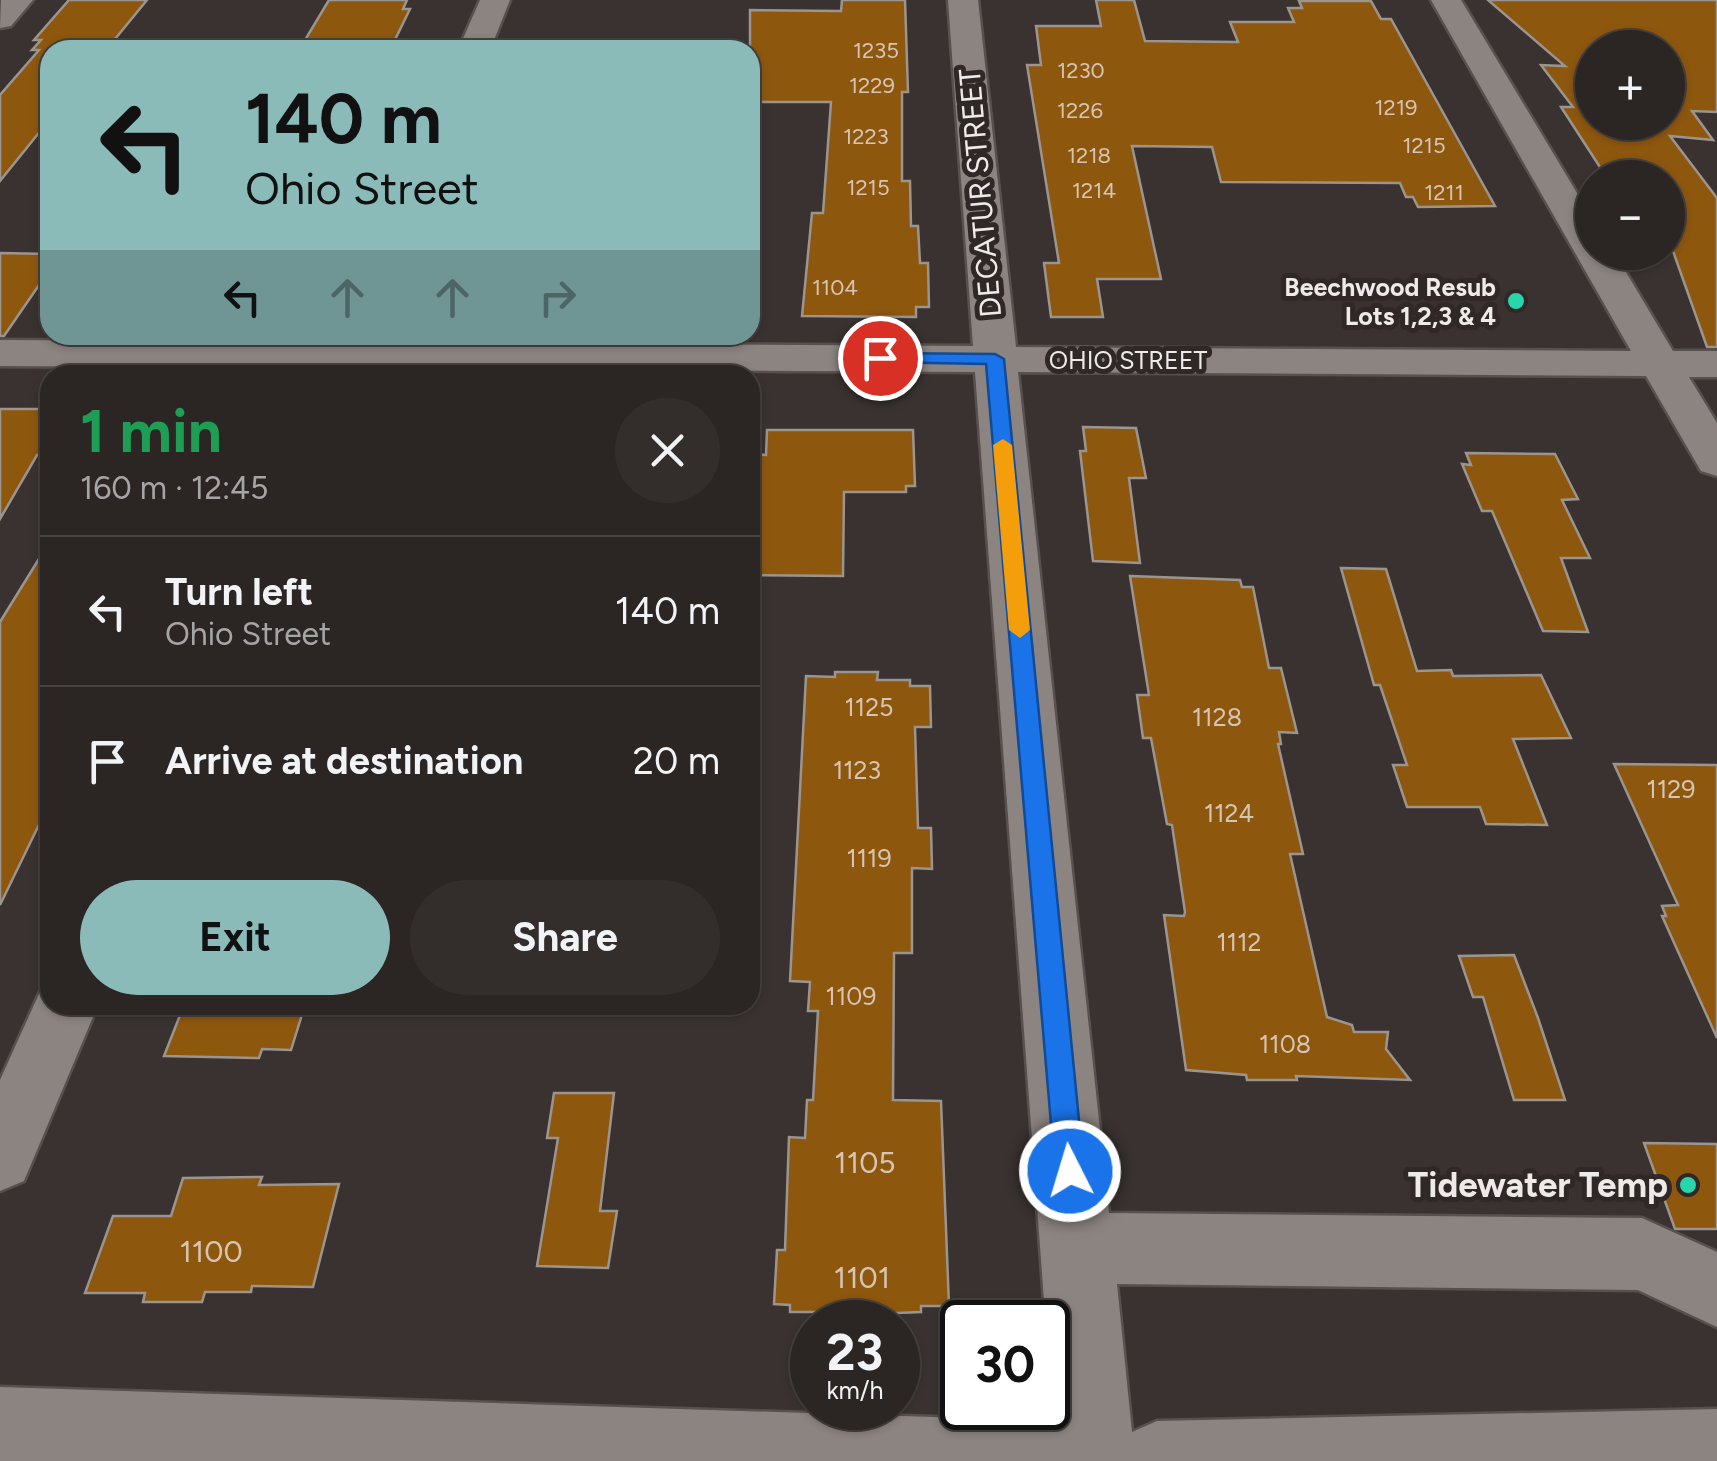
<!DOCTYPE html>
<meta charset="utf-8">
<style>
:root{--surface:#2b2624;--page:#332e2c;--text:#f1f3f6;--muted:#a6a5a6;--line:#474341;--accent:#8bbbb9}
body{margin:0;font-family:Figtree,sans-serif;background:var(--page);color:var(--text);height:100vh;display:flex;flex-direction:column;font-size:38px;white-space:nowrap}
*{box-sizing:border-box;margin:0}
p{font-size:32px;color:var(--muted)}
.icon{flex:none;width:55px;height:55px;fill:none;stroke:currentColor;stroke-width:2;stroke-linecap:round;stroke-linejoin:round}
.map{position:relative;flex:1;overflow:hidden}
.drawer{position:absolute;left:40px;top:365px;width:720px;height:650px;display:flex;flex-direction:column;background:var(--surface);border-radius:30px;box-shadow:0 2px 8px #0004,0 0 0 2px var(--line)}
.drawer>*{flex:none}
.hud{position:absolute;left:40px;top:40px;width:720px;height:305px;border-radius:30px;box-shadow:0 2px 8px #0004,0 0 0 2px var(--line);background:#8bbbb9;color:#111;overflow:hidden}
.buttons{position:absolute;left:1575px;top:30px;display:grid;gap:20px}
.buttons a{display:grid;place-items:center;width:110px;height:110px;border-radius:50%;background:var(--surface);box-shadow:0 2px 8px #0004,0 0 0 2px var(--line);font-size:50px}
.speed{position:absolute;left:790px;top:1300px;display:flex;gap:20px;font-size:50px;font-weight:700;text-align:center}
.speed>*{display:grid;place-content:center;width:130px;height:130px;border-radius:50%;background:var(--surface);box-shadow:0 2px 8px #0004,0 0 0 2px var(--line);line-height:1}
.speed small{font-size:25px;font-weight:400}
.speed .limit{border:5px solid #111;border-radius:15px;background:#fff;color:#111}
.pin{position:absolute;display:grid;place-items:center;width:85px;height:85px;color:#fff;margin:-42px;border:5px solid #fff;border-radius:50%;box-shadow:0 2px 10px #0007}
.me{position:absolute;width:110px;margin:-55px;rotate:355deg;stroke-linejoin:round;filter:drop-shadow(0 0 8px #0008)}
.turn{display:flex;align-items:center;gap:35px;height:210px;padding:0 40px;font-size:45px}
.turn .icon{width:130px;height:130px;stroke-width:2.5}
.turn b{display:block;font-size:70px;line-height:85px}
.lanes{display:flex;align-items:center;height:95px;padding:0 40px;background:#0003;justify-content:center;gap:50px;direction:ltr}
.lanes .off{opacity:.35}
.round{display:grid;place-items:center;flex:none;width:105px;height:105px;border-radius:52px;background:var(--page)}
.overview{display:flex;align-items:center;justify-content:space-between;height:170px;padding:0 40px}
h1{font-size:60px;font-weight:700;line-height:75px;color:#1e9e55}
.primary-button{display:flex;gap:20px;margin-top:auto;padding:20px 40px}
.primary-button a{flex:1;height:115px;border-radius:60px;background:var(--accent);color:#111;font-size:40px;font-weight:700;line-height:115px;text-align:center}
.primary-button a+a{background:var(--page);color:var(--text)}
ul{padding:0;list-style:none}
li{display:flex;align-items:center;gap:30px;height:150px;padding:0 40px;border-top:2px solid var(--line)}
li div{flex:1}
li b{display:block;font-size:38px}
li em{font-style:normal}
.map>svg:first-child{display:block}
.building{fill:#8e570e;stroke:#9b9590;stroke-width:2.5;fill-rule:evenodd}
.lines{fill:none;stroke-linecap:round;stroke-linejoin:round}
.minor-casing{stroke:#56504e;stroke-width:5}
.minor{fill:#8c8481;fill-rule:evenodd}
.route{fill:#1a73e8;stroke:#114b97;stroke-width:2.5}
.slow{fill:#f59e0b}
.poi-dot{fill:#28d5ad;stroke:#2f2826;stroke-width:4}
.labels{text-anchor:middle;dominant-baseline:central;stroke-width:10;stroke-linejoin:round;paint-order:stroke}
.far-number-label{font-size:22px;fill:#d6c5b2}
.far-poi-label{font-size:25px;font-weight:bold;fill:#eeeae9;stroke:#2f2826;text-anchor:end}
.far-street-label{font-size:25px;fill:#eeeae9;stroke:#2f2826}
.number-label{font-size:25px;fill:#d6c5b2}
.street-label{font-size:30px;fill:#eeeae9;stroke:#2f2826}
.near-number-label{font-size:30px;fill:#d6c5b2}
.near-poi-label{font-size:35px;font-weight:bold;fill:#eeeae9;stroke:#2f2826;text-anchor:end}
</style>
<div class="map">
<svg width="1717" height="1461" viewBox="0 0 1717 1461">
<rect width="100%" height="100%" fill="#393230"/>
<!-- building -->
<g class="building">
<path d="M69,0H147L106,50H50V119L0,181V95L39,50H32L41,40H34Z"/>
<path d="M329,0H407L403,9H410L390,50H299Z"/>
<path d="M842,0H905L908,92H902V181H910L911,226H918L920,263H928L929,307H916V317L802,316L812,213H823L831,102H750V10L841,11Z"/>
<path d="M1096,0H1134L1145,41L1238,42L1230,22H1294L1288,8H1302L1299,1H1371L1381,19H1391L1495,206L1418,207L1413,197H1406L1400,183L1221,182L1212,147L1132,146L1161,279H1097L1103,317H1051L1044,263H1059L1027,65H1041L1036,26H1101Z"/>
<path d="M1488,0H1717V112L1692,111L1713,140L1670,136L1717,198V347H1707L1668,237V178H1607L1561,107H1573L1541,65L1565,66ZM1592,48H1668V122H1592Z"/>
<path d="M0,253L50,254V269L4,336H0Z"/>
<path d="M0,409H50V455H37L0,519Z"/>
<path d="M1083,427L1136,428L1146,478H1129L1140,563L1093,561L1080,451H1086Z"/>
<path d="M767,430H913L915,486H906V492H844L843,576L750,575V454L766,455Z"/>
<path d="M1466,453L1555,454L1578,499L1562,500L1590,558H1561L1588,632L1543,631L1492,511H1482L1462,464L1471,465Z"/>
<path d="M50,541V802L0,905V622Z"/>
<path d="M1341,568L1386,569L1417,671L1451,670L1453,676L1541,675L1571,738L1513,739L1547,825L1486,824L1480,807H1407L1393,765H1407L1380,685H1374Z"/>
<path d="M1130,576L1240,580L1242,587H1253L1269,668H1281L1297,733L1279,732L1281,744H1278L1303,854H1290L1327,1017L1352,1025L1354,1032H1388L1386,1049L1410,1080L1296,1076L1297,1080H1247L1246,1075L1186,1070L1164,915L1184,916L1185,912L1172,825L1167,824L1151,738H1143L1137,695H1149Z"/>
<path d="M835,672H878L877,680H910V686H930L931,727H915L918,828H931L932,869L912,868V953H894L893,1100L941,1101L949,1306H921V1312L822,1316L823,1312H790V1305L774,1304L777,1250H785L789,1137L805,1138L807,1100H813L818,1011H808L810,982L790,981L806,676L835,677Z"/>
<path d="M1614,764L1717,765V1038L1662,916H1666L1662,906L1678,905Z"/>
<path d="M1514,955L1538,1018L1565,1100H1514L1483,997H1473L1459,956Z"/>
<path d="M184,1005H305L291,1050L262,1049L259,1058L164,1056Z"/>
<path d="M554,1093H614L600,1211H617L608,1268L537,1266L558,1138H547Z"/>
<path d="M1644,1143L1717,1144V1229H1675Z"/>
<path d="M262,1177L259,1185L339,1184L313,1287L252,1286L251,1292H205L202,1302H143L145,1293H85L113,1216H171L183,1178Z"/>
</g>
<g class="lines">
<defs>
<g id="minor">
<path d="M33,0L11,26L0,28L1,0Z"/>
<path d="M480,0H510L490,50H458Z"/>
<path d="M948,0H978L1016,347L1631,351L1431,0H1461L1592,218V252H1614L1673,351H1717V377H1689L1717,423V476L1701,471L1646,376L1018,372L1109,1213L1642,1218L1717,1252V1327L1638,1290L1117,1284L1132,1432L1157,1421L1717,1409V1461H0V1387L1053,1421L975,372L0,366V340L973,346Z"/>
<path d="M50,983V1005H98L24,1181L0,1191V1080L43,985Z"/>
</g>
</defs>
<!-- minor casing -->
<use href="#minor" class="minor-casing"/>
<!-- minor -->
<use href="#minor" class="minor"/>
</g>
<!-- route -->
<path class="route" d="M880,353L995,354L1004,359L1084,1171L1080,1181L1070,1185L1060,1181L1055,1171L986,364L874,362L871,358Z"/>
<!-- slow -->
<path class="slow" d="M1003,439L1012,445L1030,630L1020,638L1009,630L993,445Z"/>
<!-- markers -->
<g class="poi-dot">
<circle cx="1516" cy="301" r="10"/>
<circle cx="1688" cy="1185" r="10"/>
</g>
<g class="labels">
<!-- far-number labels -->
<g class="far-number-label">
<text x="876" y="50">1235</text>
<text x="1081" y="70">1230</text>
<text x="872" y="85">1229</text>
<text x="1396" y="107">1219</text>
<text x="1080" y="110">1226</text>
<text x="866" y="136">1223</text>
<text x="1424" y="145">1215</text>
<text x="1089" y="155">1218</text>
<text x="868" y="187">1215</text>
<text x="1094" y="190">1214</text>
<text x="1444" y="192">1211</text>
<text x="835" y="287">1104</text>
</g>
<!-- far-poi labels -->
<g class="far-poi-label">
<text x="1496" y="287">Beechwood Resub<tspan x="1496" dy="29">Lots 1,2,3 &amp; 4</tspan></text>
</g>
<!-- far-street labels -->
<g class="far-street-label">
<text x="1128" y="360">OHIO STREET</text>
</g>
<!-- number labels -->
<g class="number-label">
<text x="869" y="707">1125</text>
<text x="1217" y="717">1128</text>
<text x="857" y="770">1123</text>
<text x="1671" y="789">1129</text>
<text x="1229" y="813">1124</text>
<text x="869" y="858">1119</text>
<text x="1239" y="942">1112</text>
<text x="851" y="996">1109</text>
<text x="1285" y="1044">1108</text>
</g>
<!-- street labels -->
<g class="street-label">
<text transform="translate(980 193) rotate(-95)">DECATUR STREET</text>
</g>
<!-- near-number labels -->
<g class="near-number-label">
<text x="865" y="1162">1105</text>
<text x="211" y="1251">1100</text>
<text x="862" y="1277">1101</text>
</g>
<!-- near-poi labels -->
<g class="near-poi-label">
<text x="1668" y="1185">Tidewater Temp</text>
</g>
</g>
</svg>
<div class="buttons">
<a>+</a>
<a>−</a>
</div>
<div class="speed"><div>23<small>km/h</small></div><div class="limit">30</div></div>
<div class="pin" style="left:880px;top:358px;background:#d93025"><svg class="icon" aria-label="arrive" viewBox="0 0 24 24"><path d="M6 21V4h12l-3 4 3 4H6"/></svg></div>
<svg class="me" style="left:1070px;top:1171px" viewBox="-20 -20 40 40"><circle r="17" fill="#1a73e8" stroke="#fff" stroke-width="3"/><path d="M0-11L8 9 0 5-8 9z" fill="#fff"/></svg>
<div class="hud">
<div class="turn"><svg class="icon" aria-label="left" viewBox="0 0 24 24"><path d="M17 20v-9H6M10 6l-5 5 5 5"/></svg><div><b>140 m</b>Ohio Street</div></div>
<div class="lanes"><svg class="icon" aria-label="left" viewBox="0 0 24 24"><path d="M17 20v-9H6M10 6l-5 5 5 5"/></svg><svg class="icon off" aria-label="ahead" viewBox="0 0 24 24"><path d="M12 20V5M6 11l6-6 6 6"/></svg><svg class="icon off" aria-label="ahead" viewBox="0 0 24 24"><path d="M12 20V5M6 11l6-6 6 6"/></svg><svg class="icon off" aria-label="right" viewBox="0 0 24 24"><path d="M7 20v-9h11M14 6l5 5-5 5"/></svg></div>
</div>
<section class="drawer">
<div class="overview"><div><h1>1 min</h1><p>160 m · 12:45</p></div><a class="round"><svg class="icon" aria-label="close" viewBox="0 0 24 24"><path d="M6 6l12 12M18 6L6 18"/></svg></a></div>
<ul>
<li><svg class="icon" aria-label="left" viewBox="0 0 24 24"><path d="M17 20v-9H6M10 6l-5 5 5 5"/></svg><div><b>Turn left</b><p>Ohio Street</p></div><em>140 m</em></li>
<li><svg class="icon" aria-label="arrive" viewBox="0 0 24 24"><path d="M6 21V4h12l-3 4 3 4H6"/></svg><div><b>Arrive at destination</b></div><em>20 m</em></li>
</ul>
<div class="primary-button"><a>Exit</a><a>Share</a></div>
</section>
</div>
